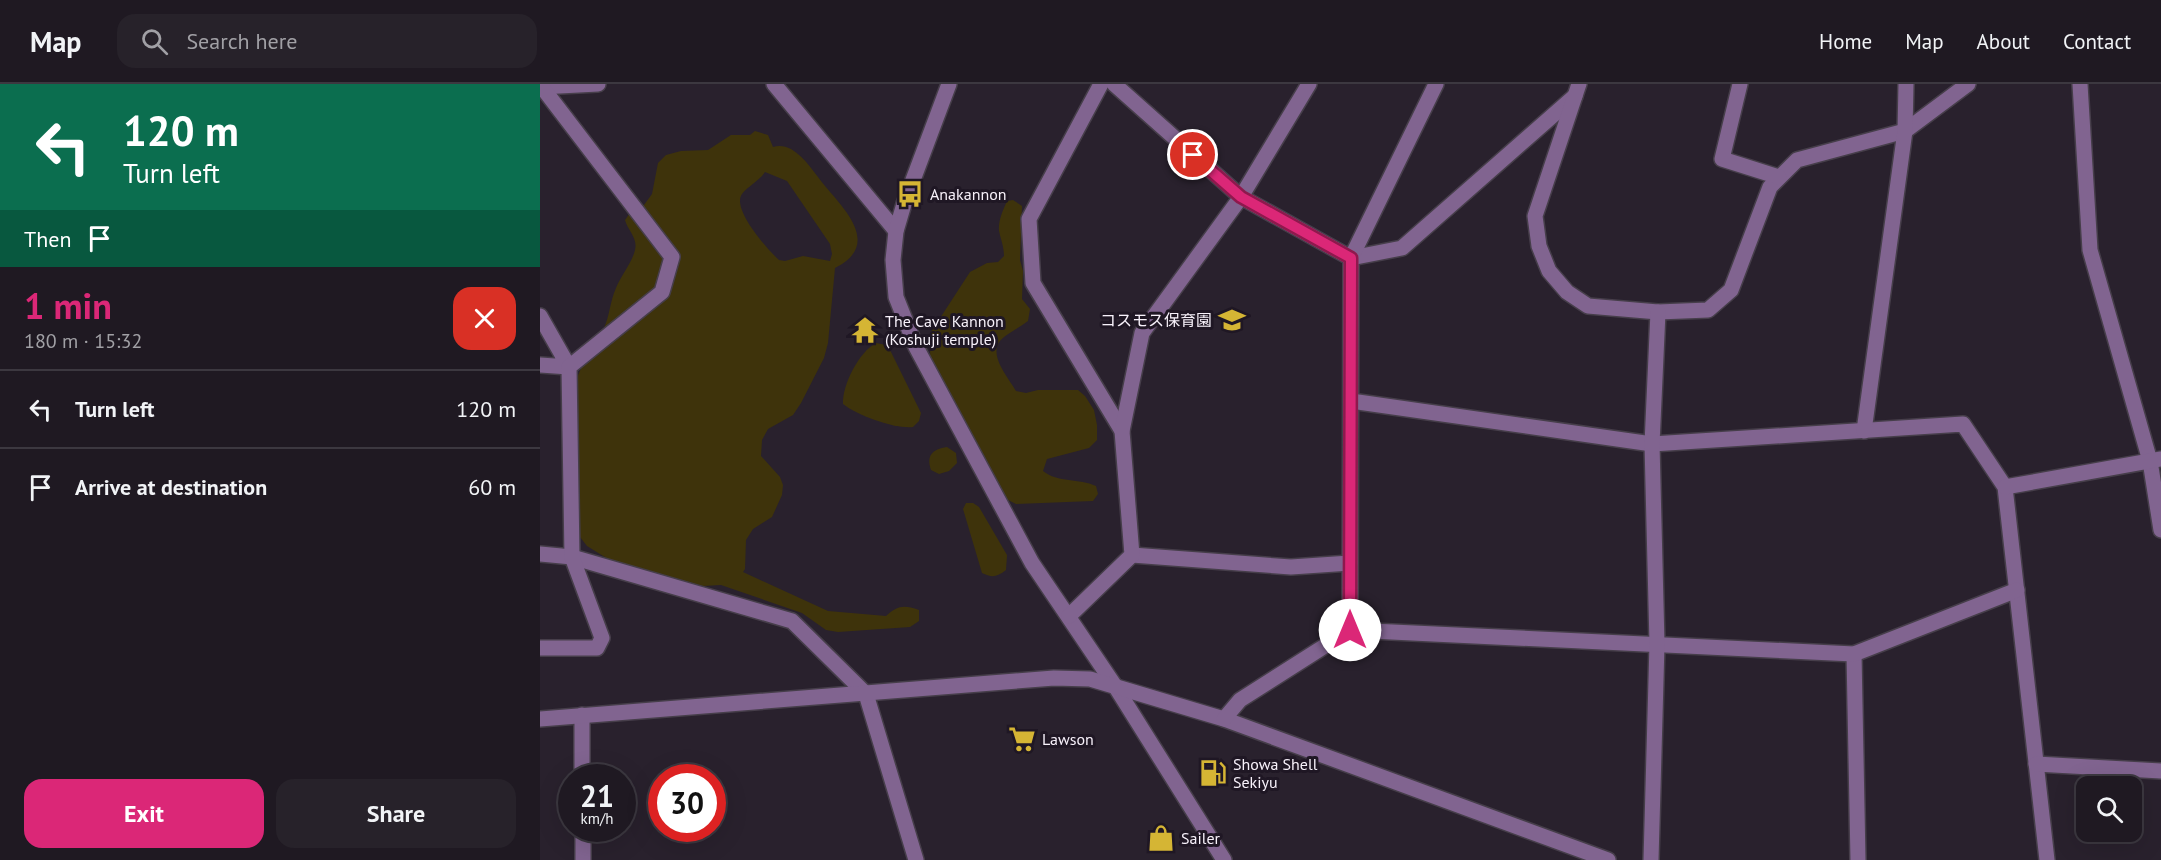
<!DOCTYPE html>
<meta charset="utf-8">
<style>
:root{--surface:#1f1922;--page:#27222a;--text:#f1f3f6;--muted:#a1a0a5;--line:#3c3840;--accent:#db2777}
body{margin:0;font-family:"PT Sans","Noto Sans JP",sans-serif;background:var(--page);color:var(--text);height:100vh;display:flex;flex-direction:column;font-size:22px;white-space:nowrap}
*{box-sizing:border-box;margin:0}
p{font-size:20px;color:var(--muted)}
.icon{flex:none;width:33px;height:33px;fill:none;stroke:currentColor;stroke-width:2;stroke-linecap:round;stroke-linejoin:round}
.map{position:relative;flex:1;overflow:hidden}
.panel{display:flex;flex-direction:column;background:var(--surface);width:540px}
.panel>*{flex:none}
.guide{background:#0b6e4f;color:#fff;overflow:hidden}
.buttons{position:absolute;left:1536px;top:692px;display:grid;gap:12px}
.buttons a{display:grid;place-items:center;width:66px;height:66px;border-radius:12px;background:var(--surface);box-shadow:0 6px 24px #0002,0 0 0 2px var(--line);font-size:30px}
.speed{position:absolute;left:18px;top:680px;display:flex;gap:12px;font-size:30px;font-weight:700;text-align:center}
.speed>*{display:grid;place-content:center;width:78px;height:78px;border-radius:50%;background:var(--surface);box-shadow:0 6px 24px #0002,0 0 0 2px var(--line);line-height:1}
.speed small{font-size:15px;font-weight:400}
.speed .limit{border:9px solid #d22;background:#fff;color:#111}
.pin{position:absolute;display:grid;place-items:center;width:51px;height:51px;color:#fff;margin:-26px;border:3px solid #fff;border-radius:50%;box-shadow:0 2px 6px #0007}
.me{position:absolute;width:66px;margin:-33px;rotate:0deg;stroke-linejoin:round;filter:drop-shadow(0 0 4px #0008)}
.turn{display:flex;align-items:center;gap:21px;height:126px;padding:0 24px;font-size:27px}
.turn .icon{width:78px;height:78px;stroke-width:2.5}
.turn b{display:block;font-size:42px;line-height:51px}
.then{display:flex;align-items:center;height:57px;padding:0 24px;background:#0003;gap:12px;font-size:22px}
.round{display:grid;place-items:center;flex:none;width:63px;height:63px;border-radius:18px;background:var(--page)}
.summary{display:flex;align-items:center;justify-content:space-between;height:102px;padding:0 24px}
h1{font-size:36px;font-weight:600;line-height:45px;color:var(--accent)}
.button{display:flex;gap:12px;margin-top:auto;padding:12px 24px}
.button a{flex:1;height:69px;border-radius:18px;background:var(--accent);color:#fff;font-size:24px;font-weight:600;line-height:69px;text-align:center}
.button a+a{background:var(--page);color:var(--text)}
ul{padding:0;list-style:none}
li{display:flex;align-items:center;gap:18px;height:78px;padding:0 24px;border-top:2px solid var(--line)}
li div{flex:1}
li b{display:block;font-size:22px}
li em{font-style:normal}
header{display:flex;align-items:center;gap:36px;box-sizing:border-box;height:84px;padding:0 30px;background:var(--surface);border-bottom:2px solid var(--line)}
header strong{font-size:28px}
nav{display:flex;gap:33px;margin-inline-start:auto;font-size:21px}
.search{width:420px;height:54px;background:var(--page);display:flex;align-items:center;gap:15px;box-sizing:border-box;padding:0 21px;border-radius:18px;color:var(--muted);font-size:22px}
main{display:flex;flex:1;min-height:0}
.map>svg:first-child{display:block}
.green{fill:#3e330b;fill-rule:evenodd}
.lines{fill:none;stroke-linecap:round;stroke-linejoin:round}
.minor-casing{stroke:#463e4a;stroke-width:18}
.minor{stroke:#816490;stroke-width:15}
.route-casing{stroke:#8e194d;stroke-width:15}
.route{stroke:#db2777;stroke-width:10}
.labels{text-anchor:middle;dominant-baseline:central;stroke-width:6;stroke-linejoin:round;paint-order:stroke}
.poi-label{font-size:16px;fill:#f7f1fa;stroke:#1f1724;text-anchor:start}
</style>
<header>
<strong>Map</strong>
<div class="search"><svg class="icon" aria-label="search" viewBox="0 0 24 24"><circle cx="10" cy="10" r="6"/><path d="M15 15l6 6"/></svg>Search here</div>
<nav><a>Home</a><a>Map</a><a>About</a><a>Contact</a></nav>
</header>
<main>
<section class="panel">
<div class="guide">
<div class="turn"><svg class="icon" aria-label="left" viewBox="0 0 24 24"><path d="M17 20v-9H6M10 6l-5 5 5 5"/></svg><div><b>120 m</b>Turn left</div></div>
<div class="then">Then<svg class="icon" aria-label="arrive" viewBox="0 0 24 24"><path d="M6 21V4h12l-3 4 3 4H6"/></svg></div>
</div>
<div class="summary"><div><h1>1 min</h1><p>180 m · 15:32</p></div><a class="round" style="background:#d93025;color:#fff"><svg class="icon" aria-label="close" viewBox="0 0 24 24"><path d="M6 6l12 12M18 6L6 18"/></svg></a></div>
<ul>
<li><svg class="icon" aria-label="left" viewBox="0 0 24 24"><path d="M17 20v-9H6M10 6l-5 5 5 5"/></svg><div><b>Turn left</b></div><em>120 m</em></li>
<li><svg class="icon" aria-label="arrive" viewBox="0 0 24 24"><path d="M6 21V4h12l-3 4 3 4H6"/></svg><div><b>Arrive at destination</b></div><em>60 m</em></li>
</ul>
<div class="button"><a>Exit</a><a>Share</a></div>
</section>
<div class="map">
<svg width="1621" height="776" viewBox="0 0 1621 776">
<rect width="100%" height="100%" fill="#29212d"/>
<!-- green -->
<g class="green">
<path d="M215,47L228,51L233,63C239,61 245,62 251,65C265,73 275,90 285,102C306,127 341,161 295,184L288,259L284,274L261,319L253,331L228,345L222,356L221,372L240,393L243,401L242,411L232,433L213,445L206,456L205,485L203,488L288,527L346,532C358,521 364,521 379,526V537L370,543L298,548L286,546L262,529L181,501L163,502L68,475L47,462L40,453L37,439L36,298C41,278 56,262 64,244C70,231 70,217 76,204C81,191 92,179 95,166C98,154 88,147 85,136L90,129L104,121L112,110L118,79L126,71L141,67L168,66L191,51H210ZM225,88L247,97L290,160L292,170L290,177L263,172L245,177L239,176C228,166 191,125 202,110C208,102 219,97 225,88Z"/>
<path d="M473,116L482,122L480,176L483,187L482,215L490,225L488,237C480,243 472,247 464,253C445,268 467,291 476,307L486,309L498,306H538L545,312L554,326L557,341V356L549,364L507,375L503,387C518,399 539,394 556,402L558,410L553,417L476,420L468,416L461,408L390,272L391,248L430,188L447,179L458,178L464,172C464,163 461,156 459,147C458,137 463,126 467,117Z"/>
<path d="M336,259L346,261L351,268L381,329L379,337L373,343C355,345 318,332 303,320C302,301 319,268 336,259Z"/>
<path d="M407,363L416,369L417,379L409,387L399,390L391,386C386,372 392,365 407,363Z"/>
<path d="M426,419H433L439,423L467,471L466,486C457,493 452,494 442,489L423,425Z"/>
</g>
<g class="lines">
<defs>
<g id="minor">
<path d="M234,0L356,147"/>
<path d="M409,0L364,120L356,147L353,176L356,213L376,263L492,479L575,602L684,776"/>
<path d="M561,0L489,135L493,199L582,347"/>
<path d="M574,0L701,113L811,174L862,164L1035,12"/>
<path d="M1039,0L995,132L999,162L1009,187L1027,208L1048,222L1118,228L1168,226L1191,206L1230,103L1257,76L1365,47L1428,0"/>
<path d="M1200,0L1182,75L1239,93"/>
<path d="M1540,0L1550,166L1610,377L1621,446"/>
<path d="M0,3L58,0"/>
<path d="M0,232L29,283L0,281"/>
<path d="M811,317L1112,360L1423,340L1465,403L1507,776"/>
<path d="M1324,347L1365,47L1366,0"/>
<path d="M1465,403L1621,375"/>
<path d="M0,470L32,473L252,537L326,610L376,776"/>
<path d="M592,471L751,483L810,479"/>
<path d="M529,532L592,471L582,347L602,249L701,113L769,0"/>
<path d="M810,546L811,174L896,0"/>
<path d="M0,564H57L62,554L32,473L29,283L122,208L132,173L2,3"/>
<path d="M1314,570L1318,776"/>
<path d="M42,631V693"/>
<path d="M0,635L514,594L550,595L684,635L1068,776"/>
<path d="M684,635L700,616L810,546L1314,570L1477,506"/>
<path d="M1496,680L1621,687"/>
<path d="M43,744V776"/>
<path d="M1111,776L1117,560L1112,360L1118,228"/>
</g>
</defs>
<!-- minor casing -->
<use href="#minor" class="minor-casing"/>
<!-- minor -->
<use href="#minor" class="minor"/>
</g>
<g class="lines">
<defs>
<path id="route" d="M653,71L701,113L811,174L810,546"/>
</defs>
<!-- route casing -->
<use href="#route" class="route-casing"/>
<!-- route -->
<use href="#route" class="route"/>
</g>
<!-- icons -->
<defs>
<symbol id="bus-bare" viewBox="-9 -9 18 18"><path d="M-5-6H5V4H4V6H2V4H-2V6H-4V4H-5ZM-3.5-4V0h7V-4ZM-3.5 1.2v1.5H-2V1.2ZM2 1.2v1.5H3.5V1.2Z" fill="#d5b534" stroke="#1f1724" stroke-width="2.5" paint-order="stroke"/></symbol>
<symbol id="school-bare" viewBox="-9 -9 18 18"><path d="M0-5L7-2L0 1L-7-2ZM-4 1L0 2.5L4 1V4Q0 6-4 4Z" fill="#d5b534" stroke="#1f1724" stroke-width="2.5" paint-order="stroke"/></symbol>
<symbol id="temple-bare" viewBox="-9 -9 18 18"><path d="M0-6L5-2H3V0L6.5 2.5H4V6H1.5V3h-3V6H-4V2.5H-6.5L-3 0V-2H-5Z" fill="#d5b534" stroke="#1f1724" stroke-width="2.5" paint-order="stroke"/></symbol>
<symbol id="supermarket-bare" viewBox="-9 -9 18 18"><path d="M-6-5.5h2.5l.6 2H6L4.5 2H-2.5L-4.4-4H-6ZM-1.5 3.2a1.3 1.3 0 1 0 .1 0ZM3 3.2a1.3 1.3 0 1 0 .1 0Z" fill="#d5b534" stroke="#1f1724" stroke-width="2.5" paint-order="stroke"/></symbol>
<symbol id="fuel-bare" viewBox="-9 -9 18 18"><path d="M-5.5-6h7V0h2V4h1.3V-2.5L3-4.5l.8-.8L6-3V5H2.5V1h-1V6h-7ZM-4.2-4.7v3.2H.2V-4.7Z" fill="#d5b534" stroke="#1f1724" stroke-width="2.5" paint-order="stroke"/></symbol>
<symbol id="shop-bare" viewBox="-9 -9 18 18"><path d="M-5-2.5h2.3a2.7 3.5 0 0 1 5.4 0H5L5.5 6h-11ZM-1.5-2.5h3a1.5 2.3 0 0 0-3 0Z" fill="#d5b534" stroke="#1f1724" stroke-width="2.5" paint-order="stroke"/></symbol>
</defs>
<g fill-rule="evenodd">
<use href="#bus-bare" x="351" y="91" width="38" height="38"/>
<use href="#school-bare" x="673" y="217" width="38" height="38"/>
<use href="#temple-bare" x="306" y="227" width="38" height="38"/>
<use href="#supermarket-bare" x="463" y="636" width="38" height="38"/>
<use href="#fuel-bare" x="654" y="670" width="38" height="38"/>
<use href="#shop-bare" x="602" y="735" width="38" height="38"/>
</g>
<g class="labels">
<!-- poi labels -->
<g class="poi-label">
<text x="390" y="110">Anakannon</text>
<text x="672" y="236" text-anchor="end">コスモス保育園</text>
<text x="345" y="237">The Cave Kannon<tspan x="345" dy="18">(Koshuji temple)</tspan></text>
<text x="502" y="655">Lawson</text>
<text x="693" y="680">Showa Shell<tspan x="693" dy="18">Sekiyu</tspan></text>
<text x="641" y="754">Sailer</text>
</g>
</g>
</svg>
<div class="buttons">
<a><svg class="icon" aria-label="search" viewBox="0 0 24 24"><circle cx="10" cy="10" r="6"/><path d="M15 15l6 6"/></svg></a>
</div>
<div class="speed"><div>21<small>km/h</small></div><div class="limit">30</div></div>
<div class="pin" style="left:653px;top:71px;background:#d93025"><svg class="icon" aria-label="arrive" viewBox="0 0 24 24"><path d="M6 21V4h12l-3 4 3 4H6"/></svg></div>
<svg class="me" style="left:810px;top:546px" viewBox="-20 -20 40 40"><circle r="19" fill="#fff"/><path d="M0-13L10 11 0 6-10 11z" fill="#db2777"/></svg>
</div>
</main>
